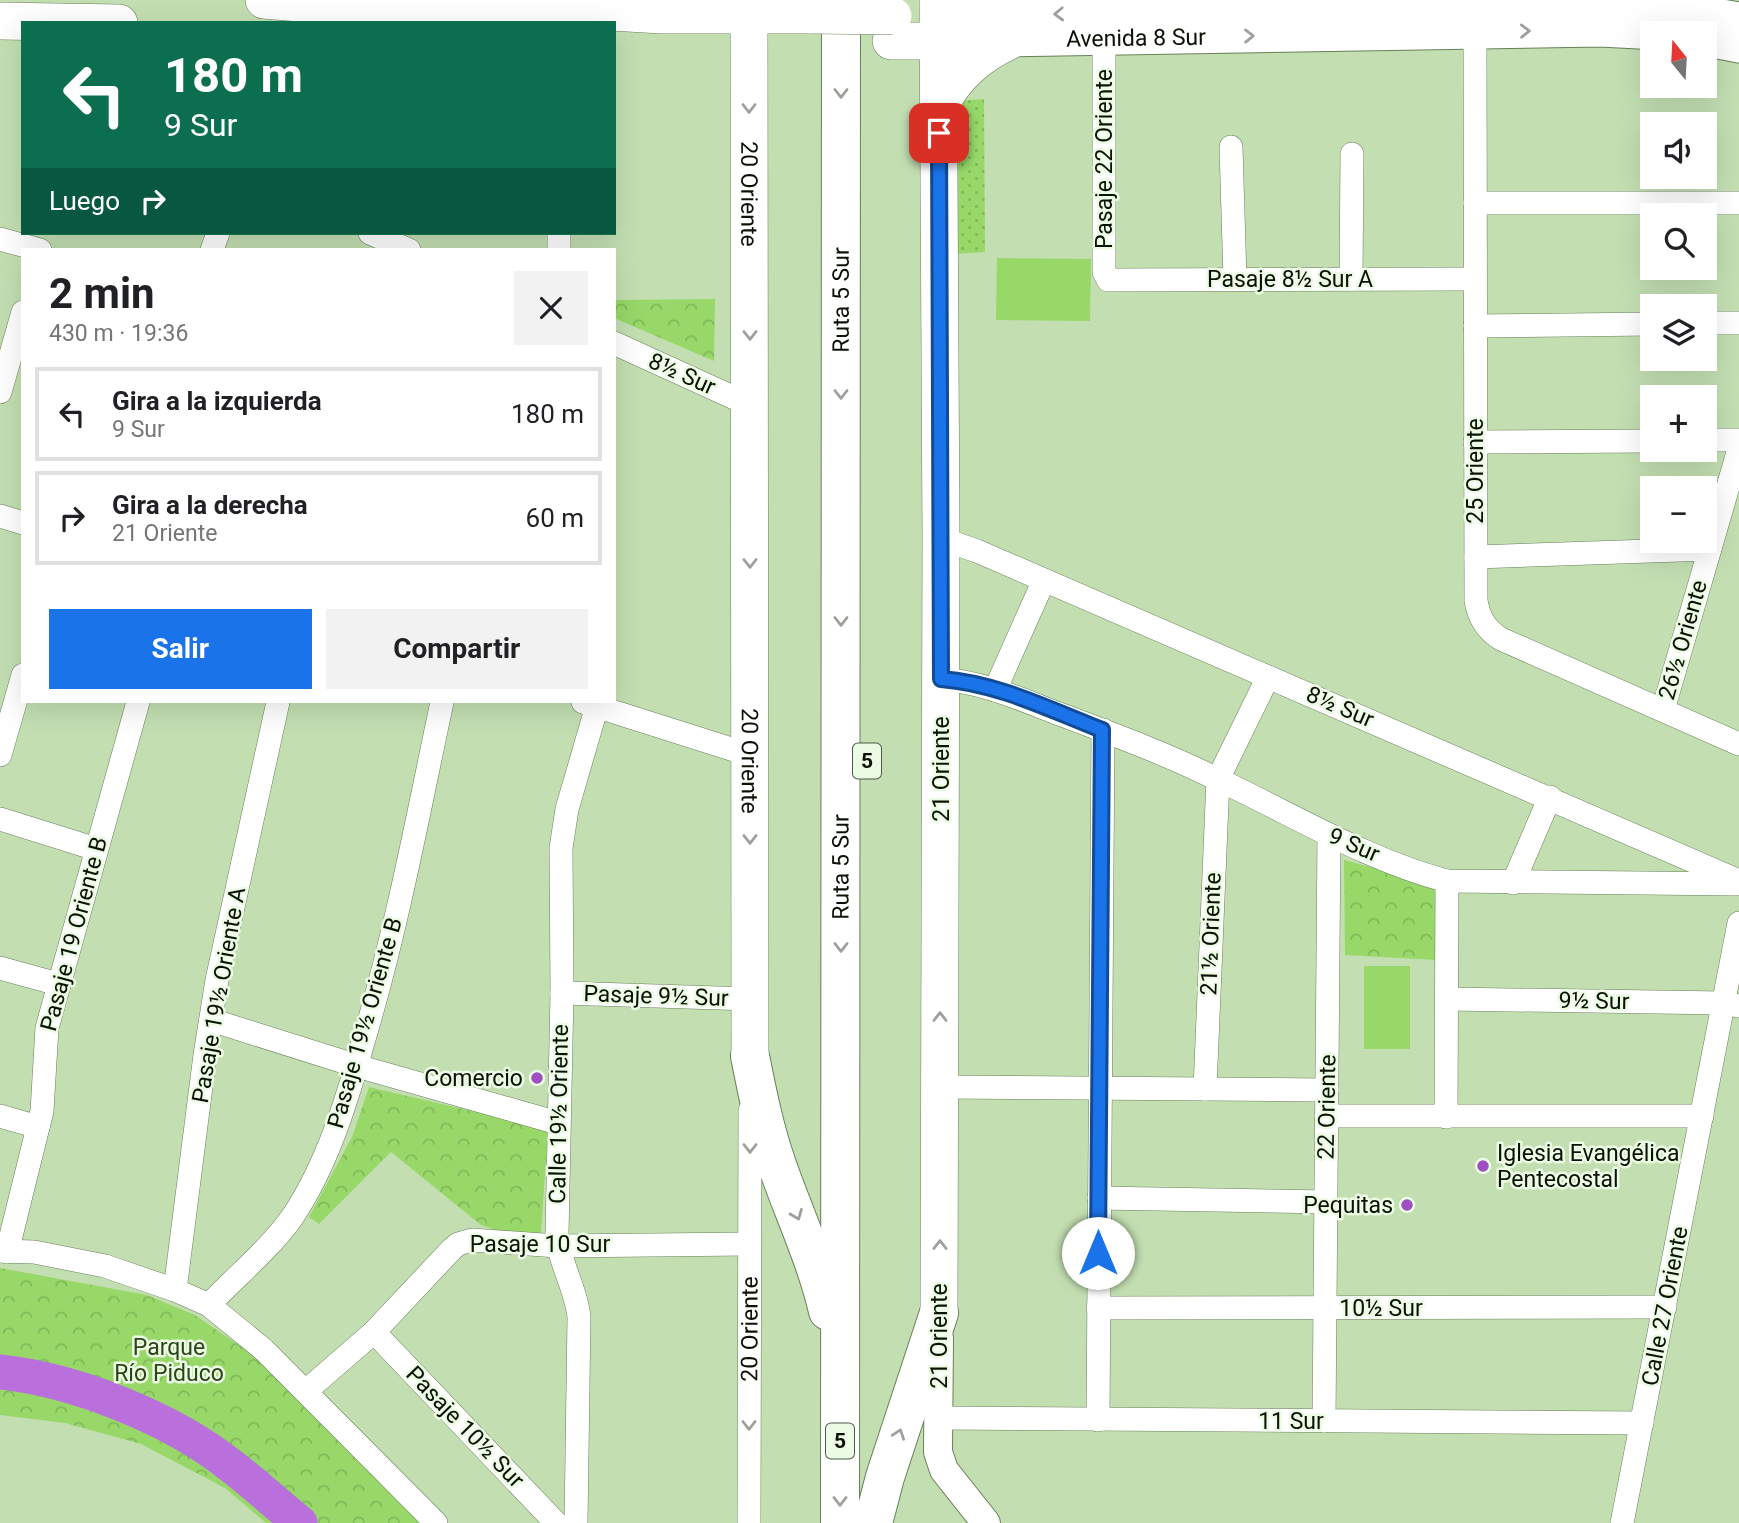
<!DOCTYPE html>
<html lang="es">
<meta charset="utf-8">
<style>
:root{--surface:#fff;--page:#f2f2f2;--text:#202124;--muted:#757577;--line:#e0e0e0;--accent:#1a73e8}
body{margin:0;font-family:Roboto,sans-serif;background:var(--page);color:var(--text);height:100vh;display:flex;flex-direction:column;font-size:26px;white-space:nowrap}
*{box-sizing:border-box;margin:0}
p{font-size:23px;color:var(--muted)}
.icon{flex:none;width:38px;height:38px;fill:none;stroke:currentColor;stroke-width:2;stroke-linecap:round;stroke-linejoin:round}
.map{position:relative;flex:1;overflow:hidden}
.panel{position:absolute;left:21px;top:248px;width:595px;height:455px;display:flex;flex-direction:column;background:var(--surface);border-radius:0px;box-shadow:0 7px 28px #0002}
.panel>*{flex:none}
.top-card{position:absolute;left:21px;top:21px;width:595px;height:214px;border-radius:0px;box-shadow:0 7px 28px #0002;background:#0b6e4f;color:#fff;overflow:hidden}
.needle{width:46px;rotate:342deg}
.tools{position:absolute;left:1640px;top:21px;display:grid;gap:14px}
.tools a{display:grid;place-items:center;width:77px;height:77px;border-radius:0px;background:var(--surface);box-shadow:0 7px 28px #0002;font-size:35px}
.pin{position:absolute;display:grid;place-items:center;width:60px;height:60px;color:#fff;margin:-30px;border-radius:14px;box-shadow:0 4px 10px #0006}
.me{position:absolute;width:77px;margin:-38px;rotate:0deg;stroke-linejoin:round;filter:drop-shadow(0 0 5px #0008)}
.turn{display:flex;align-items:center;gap:24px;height:147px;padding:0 28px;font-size:32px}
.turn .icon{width:91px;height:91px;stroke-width:2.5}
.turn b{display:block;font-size:49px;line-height:60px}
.then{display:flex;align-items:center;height:66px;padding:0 28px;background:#0003;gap:14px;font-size:26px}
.round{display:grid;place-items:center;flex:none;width:74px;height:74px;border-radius:0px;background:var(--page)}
.headline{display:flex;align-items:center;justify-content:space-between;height:119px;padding:0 28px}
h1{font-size:42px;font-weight:700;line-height:52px}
.cta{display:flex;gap:14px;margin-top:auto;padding:14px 28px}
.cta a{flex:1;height:80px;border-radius:0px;background:var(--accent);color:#fff;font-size:28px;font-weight:700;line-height:80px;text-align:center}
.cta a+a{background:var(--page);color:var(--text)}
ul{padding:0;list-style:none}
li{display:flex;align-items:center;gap:21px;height:94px;margin:0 14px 10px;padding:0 14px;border:4px solid var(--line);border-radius:0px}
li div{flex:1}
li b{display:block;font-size:26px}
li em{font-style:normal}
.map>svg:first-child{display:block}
.grass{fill:url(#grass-dots)}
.park{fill:url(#park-crowns)}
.garden{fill:#97d869}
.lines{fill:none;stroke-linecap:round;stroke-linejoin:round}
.river{stroke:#b970dc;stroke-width:35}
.minor-casing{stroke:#678057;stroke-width:24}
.tertiary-casing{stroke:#678057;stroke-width:30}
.secondary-casing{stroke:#678057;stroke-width:35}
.primary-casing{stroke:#678057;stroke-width:38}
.motorway-casing{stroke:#678057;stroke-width:40}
.minor{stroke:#fff;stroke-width:23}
.tertiary{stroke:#fff;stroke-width:28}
.secondary{stroke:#fff;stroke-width:33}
.primary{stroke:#fff;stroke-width:37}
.motorway{stroke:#fff;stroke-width:38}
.primary-bridge-casing{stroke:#678057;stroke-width:38;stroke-linecap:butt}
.primary-bridge{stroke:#fff;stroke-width:37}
.oneway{stroke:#9da09b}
.route-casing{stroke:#114b97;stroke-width:18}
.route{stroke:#1a73e8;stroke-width:12}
.poi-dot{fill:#9e50c1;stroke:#ecfbe4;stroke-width:2.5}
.labels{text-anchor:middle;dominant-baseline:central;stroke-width:5;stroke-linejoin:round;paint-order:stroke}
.shield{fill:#ecfbe4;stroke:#4d5847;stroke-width:2}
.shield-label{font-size:21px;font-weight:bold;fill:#091204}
.street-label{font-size:23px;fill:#091204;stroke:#ecfbe4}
.poi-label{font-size:23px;fill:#091204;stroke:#ecfbe4;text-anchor:end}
.park-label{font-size:23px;fill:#2a4516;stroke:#ecfbe4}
</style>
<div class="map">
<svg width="1739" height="1523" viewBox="0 0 1739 1523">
<defs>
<pattern id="grass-dots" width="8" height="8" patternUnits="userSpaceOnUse" patternTransform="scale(1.75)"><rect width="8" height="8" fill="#97d869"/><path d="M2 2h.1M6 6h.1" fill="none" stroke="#81b859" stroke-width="1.8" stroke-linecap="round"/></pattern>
<pattern id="park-crowns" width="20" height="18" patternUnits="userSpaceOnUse" patternTransform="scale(1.75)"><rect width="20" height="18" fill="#97d869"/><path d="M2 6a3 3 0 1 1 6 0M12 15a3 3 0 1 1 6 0" fill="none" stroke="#81b859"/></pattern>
</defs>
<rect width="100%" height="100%" fill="#c3dfb2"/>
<!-- grass -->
<path class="grass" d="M984,99L985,252L954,254L958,101Z"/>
<!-- park -->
<g class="park">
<path d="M715,299L714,361L614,318V300Z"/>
<path d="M1344,860L1437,885L1436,960L1345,955Z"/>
<path d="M369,1087L548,1129L541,1234L516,1237L481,1225L391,1152L319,1224L309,1217L352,1137Z"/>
<path d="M0,1268L147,1295L195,1315L298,1386L429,1523H266L225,1488L141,1444L65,1423L0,1415Z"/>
</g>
<!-- garden -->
<g class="garden">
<path d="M997,258L1091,259L1090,321L996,320Z"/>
<rect x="1364" y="966" width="46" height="83"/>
</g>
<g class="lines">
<!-- river -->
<path class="river" d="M0,1372C75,1380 171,1418 230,1465C254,1483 276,1504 300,1523"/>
<defs>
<g id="minor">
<path d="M1475,32L1476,601C1479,618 1486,630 1501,639L1739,744"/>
<path d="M1104,39V272L1108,280L1475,279"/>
<path d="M1231,147L1235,279"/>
<path d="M1475,203H1739"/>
<path d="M370,233L409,250"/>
<path d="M559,233V250"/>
<path d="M0,239L40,250"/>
<path d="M212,250L218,233"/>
<path d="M1351,279L1352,154"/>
<path d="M1704,323H1739"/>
<path d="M1475,326L1652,324"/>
<path d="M614,343L750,405"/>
<path d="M0,392L23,312"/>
<path d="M1704,440H1739"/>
<path d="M1475,442L1652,441"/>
<path d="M0,516L23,523"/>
<path d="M941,536L945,540L977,551L1739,881"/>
<path d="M1476,557L1710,549"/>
<path d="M941,679C984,682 1022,700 1062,715C1115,735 1169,755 1219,780C1294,815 1367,860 1447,881L1737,884"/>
<path d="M995,690L1044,580"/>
<path d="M583,702L750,755"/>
<path d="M1663,710L1739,449"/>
<path d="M0,755L23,675"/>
<path d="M0,819L96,849"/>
<path d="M1513,883L1550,797"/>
<path d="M0,968L58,984"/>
<path d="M562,993L750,999"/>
<path d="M1448,999L1723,1003L1739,1006"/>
<path d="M211,1020L357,1066L558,1123"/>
<path d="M940,1087L1327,1090"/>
<path d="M1205,1089L1218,779L1268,677"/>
<path d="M0,1116L38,1127"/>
<path d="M1326,1116H1702"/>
<path d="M1446,1117L1447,881"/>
<path d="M1099,1198L1326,1202"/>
<path d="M0,1251L34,1252L105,1266L175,1290L209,1305L264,1350L436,1523"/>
<path d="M7,1252L42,1111L47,1028L138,702"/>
<path d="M175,1290L205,1055L217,980L278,702"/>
<path d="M209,1305C237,1275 269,1250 293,1216C328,1163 347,1100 364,1039C397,928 418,815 442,702"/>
<path d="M1098,1308L1665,1307"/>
<path d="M374,1332L556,1523"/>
<path d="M306,1391L374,1332L452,1249L458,1244L472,1240L557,1246L749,1244"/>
<path d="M939,1418L1642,1423"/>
<path d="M1098,1420L1103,730"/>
<path d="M1324,1421L1329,835"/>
<path d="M576,1523L579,1317C576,1288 559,1263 557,1234L562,993L561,848L567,809L597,706"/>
<path id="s1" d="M749,1523L750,1111"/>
<path d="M1622,1523L1739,923"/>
</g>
<path id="tertiary" d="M939,1338L938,1452L944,1470L986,1523"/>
<g id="secondary">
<path d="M939,16L1620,5L1675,8L1739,19"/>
<path d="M1704,39L1739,46"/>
<path id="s2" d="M938,41L1600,30L1658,33"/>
</g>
<g id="primary">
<path d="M264,0L300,3L561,9L662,15H811"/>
<path id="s3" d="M749,0L750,1056"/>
<path d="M938,0L941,536L939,1313"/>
<path d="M984,0L1009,15"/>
<path d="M0,21L119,23"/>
<path d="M891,41H938"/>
<path d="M939,107C955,76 977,56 1009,41"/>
</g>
<g id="motorway">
<path d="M750,1056C757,1091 764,1127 776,1162C793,1212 816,1259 828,1311"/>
<path id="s4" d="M840,1523L841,0"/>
<path d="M873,1523L885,1477L939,1313"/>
</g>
</defs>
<!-- minor casing -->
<use href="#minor" class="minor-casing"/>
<!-- tertiary casing -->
<use href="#tertiary" class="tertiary-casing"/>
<!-- secondary casing -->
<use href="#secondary" class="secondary-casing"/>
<!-- primary casing -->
<use href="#primary" class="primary-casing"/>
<!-- motorway casing -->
<use href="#motorway" class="motorway-casing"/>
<!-- minor -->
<use href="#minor" class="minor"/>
<!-- tertiary -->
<use href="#tertiary" class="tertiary"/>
<!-- secondary -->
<use href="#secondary" class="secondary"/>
<!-- primary -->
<use href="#primary" class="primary"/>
<!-- motorway -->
<use href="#motorway" class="motorway"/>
<defs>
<path id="primary-bridge" d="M811,15L893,16"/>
</defs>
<!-- primary-bridge casing -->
<use href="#primary-bridge" class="primary-bridge-casing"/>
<!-- primary-bridge -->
<use href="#primary-bridge" class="primary-bridge"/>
</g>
<!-- one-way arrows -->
<defs><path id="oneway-chevron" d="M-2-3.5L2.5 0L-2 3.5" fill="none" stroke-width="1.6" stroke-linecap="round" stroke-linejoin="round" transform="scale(1.75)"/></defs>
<g class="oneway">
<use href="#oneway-chevron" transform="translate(1059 14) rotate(178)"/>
<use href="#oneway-chevron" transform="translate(1525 31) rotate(-1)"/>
<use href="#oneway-chevron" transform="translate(1249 36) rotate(-1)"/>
<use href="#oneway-chevron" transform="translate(841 93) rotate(90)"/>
<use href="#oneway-chevron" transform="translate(749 108) rotate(90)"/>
<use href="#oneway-chevron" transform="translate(750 335) rotate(90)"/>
<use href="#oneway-chevron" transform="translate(841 394) rotate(90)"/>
<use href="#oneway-chevron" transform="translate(750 563) rotate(90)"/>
<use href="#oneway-chevron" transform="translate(841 621) rotate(90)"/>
<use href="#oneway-chevron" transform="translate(750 839) rotate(90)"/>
<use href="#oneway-chevron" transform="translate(841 947) rotate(90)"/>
<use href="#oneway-chevron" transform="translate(940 1017) rotate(-90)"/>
<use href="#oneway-chevron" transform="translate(750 1148) rotate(90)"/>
<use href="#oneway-chevron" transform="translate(797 1215) rotate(68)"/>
<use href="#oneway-chevron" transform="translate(940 1245) rotate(-90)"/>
<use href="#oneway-chevron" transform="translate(749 1425) rotate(90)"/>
<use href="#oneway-chevron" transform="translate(899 1434) rotate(-71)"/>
<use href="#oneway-chevron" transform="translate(840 1501) rotate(90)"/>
</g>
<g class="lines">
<defs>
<path id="route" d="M939,133L941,679C997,683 1051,710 1102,730L1098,1253"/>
</defs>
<!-- route casing -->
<use href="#route" class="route-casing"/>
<!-- route -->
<use href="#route" class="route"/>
</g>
<!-- markers -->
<g class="poi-dot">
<circle cx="537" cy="1078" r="7"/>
<circle cx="1483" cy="1166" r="7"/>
<circle cx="1407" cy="1205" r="7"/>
</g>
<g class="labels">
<!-- shield labels -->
<g class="shield">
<rect x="853" y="743.5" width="28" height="35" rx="5"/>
<rect x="826" y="1423.5" width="28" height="35" rx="5"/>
</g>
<g class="shield-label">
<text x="867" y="761">5</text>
<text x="840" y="1441">5</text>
</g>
<!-- street labels -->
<g class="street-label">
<text stroke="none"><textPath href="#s2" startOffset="198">Avenida 8 Sur</textPath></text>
<text transform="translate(1104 159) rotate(-90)">Pasaje 22 Oriente</text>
<text stroke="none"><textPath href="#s3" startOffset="194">20 Oriente</textPath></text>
<text x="1290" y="279">Pasaje 8½ Sur A</text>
<text stroke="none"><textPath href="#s4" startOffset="1223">Ruta 5 Sur</textPath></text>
<text transform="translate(682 374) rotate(24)">8½ Sur</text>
<text transform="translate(1475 471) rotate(-90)">25 Oriente</text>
<text transform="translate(1683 640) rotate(-74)">26½ Oriente</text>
<text transform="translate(1340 707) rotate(23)">8½ Sur</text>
<text stroke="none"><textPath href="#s3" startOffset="761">20 Oriente</textPath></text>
<text transform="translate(941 769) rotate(-90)">21 Oriente</text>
<text transform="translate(1354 845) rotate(23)">9 Sur</text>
<text stroke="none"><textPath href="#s4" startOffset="656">Ruta 5 Sur</textPath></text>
<text transform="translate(74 934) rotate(-75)">Pasaje 19 Oriente B</text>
<text transform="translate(1211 934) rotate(-88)">21½ Oriente</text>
<text transform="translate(219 995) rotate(-80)">Pasaje 19½ Oriente A</text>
<text transform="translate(656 996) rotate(2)">Pasaje 9½ Sur</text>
<text transform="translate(1594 1001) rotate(1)">9½ Sur</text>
<text transform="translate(365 1023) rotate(-74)">Pasaje 19½ Oriente B</text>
<text transform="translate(1327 1107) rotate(-89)">22 Oriente</text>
<text transform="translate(559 1114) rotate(-89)">Calle 19½ Oriente</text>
<text x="540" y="1244">Pasaje 10 Sur</text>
<text transform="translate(1665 1306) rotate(-79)">Calle 27 Oriente</text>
<text x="1381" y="1308">10½ Sur</text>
<text stroke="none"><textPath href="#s1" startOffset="194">20 Oriente</textPath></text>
<text transform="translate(939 1336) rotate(-90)">21 Oriente</text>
<text x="1291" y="1421">11 Sur</text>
<text transform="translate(465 1427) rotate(46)">Pasaje 10½ Sur</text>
</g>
<!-- poi labels -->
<g class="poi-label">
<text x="523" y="1078">Comercio</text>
<text x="1497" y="1153" text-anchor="start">Iglesia Evangélica<tspan x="1497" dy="26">Pentecostal</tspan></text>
<text x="1393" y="1205">Pequitas</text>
</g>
<!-- park labels -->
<g class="park-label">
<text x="169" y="1347">Parque<tspan x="169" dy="26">Río Piduco</tspan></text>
</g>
</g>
</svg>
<div class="tools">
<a><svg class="needle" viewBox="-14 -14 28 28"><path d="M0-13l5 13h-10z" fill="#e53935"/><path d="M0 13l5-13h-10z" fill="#757577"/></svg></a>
<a><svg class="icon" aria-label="sound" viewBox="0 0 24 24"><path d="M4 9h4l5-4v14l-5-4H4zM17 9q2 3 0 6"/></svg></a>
<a><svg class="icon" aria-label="search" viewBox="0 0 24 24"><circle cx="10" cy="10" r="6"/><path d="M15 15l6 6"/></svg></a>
<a><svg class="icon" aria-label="layers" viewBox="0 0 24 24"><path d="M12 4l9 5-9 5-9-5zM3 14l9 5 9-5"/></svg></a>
<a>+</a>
<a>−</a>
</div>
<div class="pin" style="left:939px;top:133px;background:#d93025"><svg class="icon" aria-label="arrive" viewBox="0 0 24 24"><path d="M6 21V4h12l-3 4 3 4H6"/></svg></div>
<svg class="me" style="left:1098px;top:1253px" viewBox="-20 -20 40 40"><circle r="19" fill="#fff"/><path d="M0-13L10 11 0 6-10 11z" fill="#1a73e8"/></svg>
<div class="top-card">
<div class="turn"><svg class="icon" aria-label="left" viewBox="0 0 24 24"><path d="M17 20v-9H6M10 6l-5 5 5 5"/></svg><div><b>180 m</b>9 Sur</div></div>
<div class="then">Luego<svg class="icon" aria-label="right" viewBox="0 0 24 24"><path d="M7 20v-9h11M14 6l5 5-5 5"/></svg></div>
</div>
<section class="panel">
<div class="headline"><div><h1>2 min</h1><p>430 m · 19:36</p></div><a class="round"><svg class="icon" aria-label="close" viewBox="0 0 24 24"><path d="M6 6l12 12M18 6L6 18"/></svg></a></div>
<ul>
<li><svg class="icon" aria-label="left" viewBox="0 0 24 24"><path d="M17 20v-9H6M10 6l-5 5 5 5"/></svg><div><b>Gira a la izquierda</b><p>9 Sur</p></div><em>180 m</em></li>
<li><svg class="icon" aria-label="right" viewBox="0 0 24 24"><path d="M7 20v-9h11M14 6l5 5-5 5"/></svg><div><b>Gira a la derecha</b><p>21 Oriente</p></div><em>60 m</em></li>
</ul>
<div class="cta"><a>Salir</a><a>Compartir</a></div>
</section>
</div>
